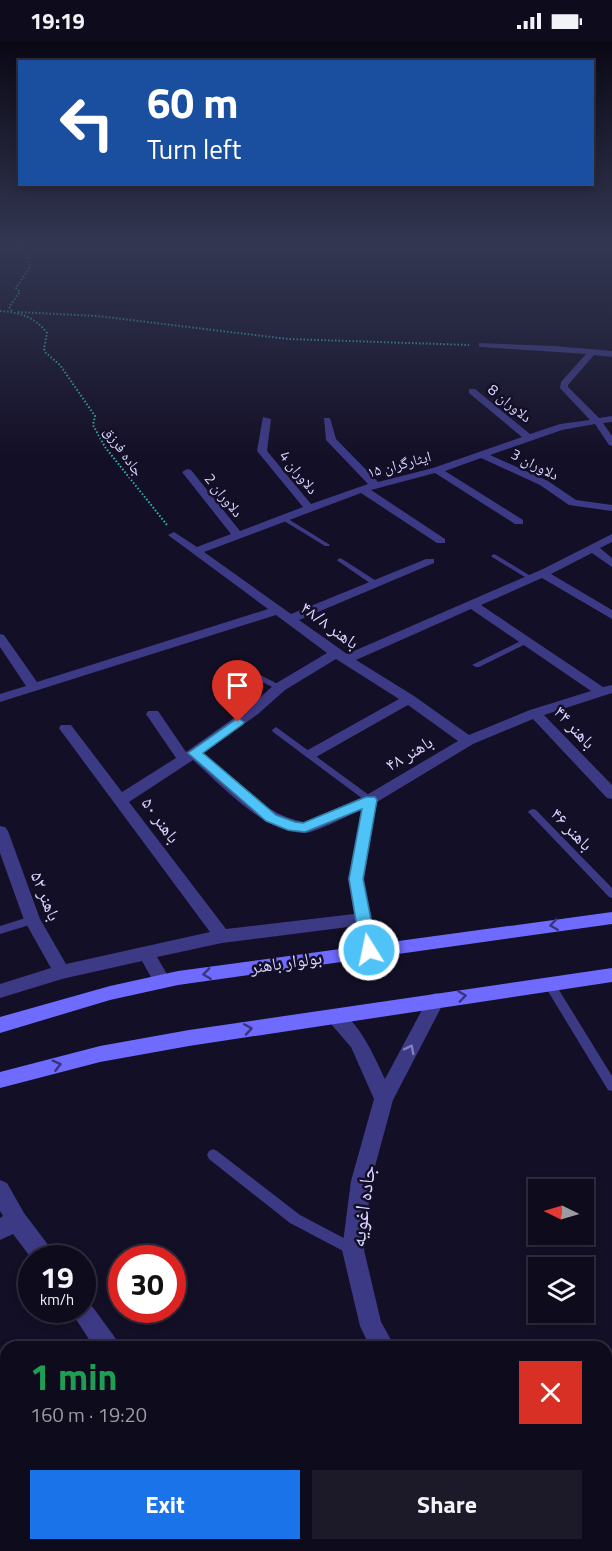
<!DOCTYPE html>
<meta charset="utf-8">
<style>
:root{--surface:#0e0b1c;--page:#1c1929;--text:#f1f3f6;--muted:#9b9ba3;--line:#2e2b3b;--accent:#1a73e8}
body{margin:0;font-family:"Titillium Web","Noto Naskh Arabic",sans-serif;background:var(--page);color:var(--text);height:100vh;display:flex;flex-direction:column;font-size:22px;white-space:nowrap}
*{box-sizing:border-box;margin:0}
p{font-size:20px;color:var(--muted)}
.icon{flex:none;width:33px;height:33px;fill:none;stroke:currentColor;stroke-width:2;stroke-linecap:round;stroke-linejoin:round}
.map{position:relative;flex:1;overflow:hidden}
.side{position:absolute;left:0px;top:1299px;width:612px;height:210px;display:flex;flex-direction:column;background:var(--surface);border-radius:18px 18px 0 0;box-shadow:0 3px 9px #0003,0 0 0 2px var(--line)}
.side>*{flex:none}
.hud{position:absolute;left:18px;top:18px;width:576px;height:126px;border-radius:0px;box-shadow:0 3px 9px #0003,0 0 0 2px var(--line);background:#1a4fa0;color:#fff;overflow:hidden}
.needle{width:39px;rotate:275deg}
.tools{position:absolute;left:528px;top:1137px;display:grid;gap:12px}
.tools a{display:grid;place-items:center;width:66px;height:66px;border-radius:0px;background:var(--surface);box-shadow:0 3px 9px #0003,0 0 0 2px var(--line);font-size:30px}
.speed{position:absolute;left:18px;top:1203px;display:flex;gap:12px;font-size:30px;font-weight:700;text-align:center}
.speed>*{display:grid;place-content:center;width:78px;height:78px;border-radius:50%;background:var(--surface);box-shadow:0 3px 9px #0003,0 0 0 2px var(--line);line-height:1}
.speed small{font-size:15px;font-weight:400}
.speed .limit{border:9px solid #d22;background:#fff;color:#111}
.pin{position:absolute;display:grid;place-items:center;width:51px;height:51px;color:#fff;margin:-62px -26px;border-radius:50% 50% 50% 0;rotate:-45deg;box-shadow:0 0 6px #0007}
.pin .icon{rotate:45deg}
.me{position:absolute;width:66px;margin:-33px;rotate:350deg;stroke-linejoin:round;filter:drop-shadow(0 0 4px #0008)}
.turn{display:flex;align-items:center;gap:21px;height:126px;padding:0 30px;font-size:27px}
.turn .icon{width:78px;height:78px;stroke-width:2.5}
.turn b{display:block;font-size:42px;line-height:51px}
.round{display:grid;place-items:center;flex:none;width:63px;height:63px;border-radius:0px;background:var(--page)}
.overview{display:flex;align-items:center;justify-content:space-between;height:102px;padding:0 30px}
h1{font-size:36px;font-weight:700;line-height:45px;color:#1e9e55}
.action{display:flex;gap:12px;margin-top:auto;padding:12px 30px}
.action a{flex:1;height:69px;border-radius:0px;background:var(--accent);color:#fff;font-size:24px;font-weight:700;line-height:69px;text-align:center}
.action a+a{background:var(--page);color:var(--text)}
.status{display:flex;justify-content:space-between;align-items:center;height:42px;padding:0 30px;background:var(--surface);direction:ltr}
.status svg{height:16px;fill:currentColor}
.map>svg:first-child{display:block}
.lines{fill:none;stroke-linecap:round;stroke-linejoin:round}
.path{stroke:#2fb8b0;stroke-width:2;stroke-dasharray:1.5 2;stroke-linecap:butt}
.lane{fill:#3d3a85;fill-rule:evenodd}
.street{fill:#3d3a85;fill-rule:evenodd}
.secondary{fill:#6f6bff;fill-rule:evenodd}
.oneway{stroke:#38347d}
.oneway2{stroke:#837fbc}
.route{fill:#4fc3f7;stroke:#337fa1;stroke-width:1.5}
.labels{text-anchor:middle;dominant-baseline:central;stroke-width:5;stroke-linejoin:round;paint-order:stroke}
.far-street-label{font-size:15px;fill:#d9d4ff;stroke:#130f26}
.street-label{font-size:18px;fill:#d9d4ff;stroke:#130f26}
.near-street-label{font-size:21px;fill:#d9d4ff;stroke:#130f26}
</style>
<div class="status"><b>19:19</b><svg viewBox="0 0 49 12"><path d="M0 12V9h3v3zM5 12V6h3v6zM10 12V3h3v9zM15 12V0h3v12zM26 1h20v11H26zM47 4h2v5h-2z"/></svg></div>
<div class="map">
<svg width="612" height="1509" viewBox="0 0 612 1509">
<rect width="100%" height="100%" fill="#130f26"/>
<g class="lines">
<!-- path -->
<g class="path">
<path d="M0,269C19,270 35,275 47,291L44,307L46,311L60,323L95,374L93,383L105,405L167,483"/>
<path d="M12,269L9,265L20,250L16,246L30,225L26,207L19,204"/>
<path d="M18,270L97,274L288,297L469,303"/>
</g>
<!-- lane -->
<g class="lane">
<path d="M283,474L285,475L330,503L329,504H325L281,477V475Z"/>
<path d="M494,512L496,513L534,536L532,537H528L492,515L491,514Z"/>
<path d="M340,516L342,517L381,542L380,544H374L338,519L337,518Z"/>
<path d="M525,597H531L532,599L479,625H476L472,623Z"/>
<path d="M246,629H252L284,645L280,647H277L246,633L245,631Z"/>
<path d="M276,685L373,756L375,758L373,760H367L273,690L272,688Z"/>
<path d="M533,767L536,768L612,846V856L609,855L530,772L528,770L530,768Z"/>
<path d="M32,874L36,875L37,878L36,881L0,892V884Z"/>
<path d="M550,939L554,940L612,1034V1049L608,1048L546,946L545,943L546,940Z"/>
<path d="M213,1107L217,1109L300,1173L357,1203L359,1207L357,1211L352,1213L347,1211L290,1181L209,1117L207,1113L209,1109Z"/>
</g>
<!-- street -->
<g class="street">
<path d="M479,301L554,304L612,309V315L594,313L568,343V345L599,376L612,374V380L603,381L612,394V404L609,403L595,382L562,388L490,413L548,439L576,458L612,463V469L569,463L540,443L481,416L445,429L523,478V482H515L435,431L371,448L445,497V501H437L361,451L204,510L291,572L426,517H434V521L299,578L347,612L543,527L612,492V500L600,506L612,516V525L592,511L551,532L612,568V577L542,536L481,563L603,645L612,643V651L544,673L612,743V757L607,756L533,677L473,702L377,760L364,837L378,908L375,913L369,915L363,913L356,884L222,901L157,915L171,939L168,944L162,946L156,944L142,919L62,937L0,956V942L51,926L24,878L0,811V784L5,785L8,789L40,877L66,922L210,890L61,689L59,686L61,683H71L122,750L176,716L146,672L148,669H158L186,710L248,666L275,642L327,611L276,573L0,660V652L26,644L0,605V592L4,593L37,640L268,567L168,493L174,490L197,505L231,492L182,430L187,427L191,428L240,489L303,465L257,409L263,375L271,377L267,409L311,462L368,442L326,398L324,376H330L336,397L378,440L433,426L522,395L469,351V347H475L530,392L560,382L590,378L560,346L561,340L586,312L482,305H479ZM471,567L591,649L530,668L469,693L414,654L356,618ZM336,617L399,657L306,709L304,712L306,715H316L408,663L458,699L365,754L304,780C263,772 233,738 203,711L258,672L285,648ZM193,718C221,743 265,792 305,791C315,791 349,773 361,768L348,837L354,872L226,887L129,760Z"/>
<path d="M436,951L442,953L445,958L393,1058L371,1139L364,1208L381,1280L395,1305H370L360,1284L342,1208L351,1139L374,1057L351,1005L324,974L327,969C352,960 376,1019 385,1037L430,953Z"/>
<path d="M0,1138L7,1141L24,1171L52,1208L55,1216L32,1217L13,1192L0,1198V1176L3,1174L0,1169Z"/>
<path d="M82,1257L89,1260L116,1297L120,1305H94L70,1268H82Z"/>
<path d="M612,1434V1460L606,1462V1436Z"/>
<path d="M156,1503H184L182,1509H154Z"/>
<path d="M478,1503H525L523,1509H480Z"/>
</g>
<!-- secondary -->
<g class="secondary">
<path d="M612,870V882L178,943L110,958L0,991V975L110,944L178,929Z"/>
<path d="M612,926V940L189,1004L100,1020L0,1046V1030L100,1004L189,988Z"/>
</g>
</g>
<!-- one-way arrows -->
<defs><path id="oneway-chevron" d="M-2-3.5L2.5 0L-2 3.5" fill="none" stroke-width="1.6" stroke-linecap="round" stroke-linejoin="round" transform="scale(1.5)"/></defs>
<g class="oneway">
<use href="#oneway-chevron" transform="translate(554 883) rotate(172)"/>
<use href="#oneway-chevron" transform="translate(207 932) rotate(172)"/>
<use href="#oneway-chevron" transform="translate(462 954) rotate(-8)"/>
<use href="#oneway-chevron" transform="translate(248 987) rotate(-9)"/>
<use href="#oneway-chevron" transform="translate(57 1023) rotate(-15)"/>
</g>
<use class="oneway2" href="#oneway-chevron" transform="translate(410 1007) rotate(-63)"/>
<!-- sky -->
<linearGradient id="sky" x2="0" y2="1"><stop stop-color="#0a0815"/><stop offset="0.49" stop-color="#333752"/><stop offset="1" stop-color="#333752" stop-opacity="0"/></linearGradient>
<rect width="612" height="415" fill="url(#sky)"/>
<!-- route -->
<path class="route" d="M238,676L244,680L243,682L203,711L276,773L295,780L303,781L366,755H375L377,758L363,837L377,908L375,912H363L361,908L349,837L362,767L305,790L288,788L266,779L188,711Z"/>
<g class="labels">
<!-- far-street labels -->
<g class="far-street-label">
<text transform="translate(510 361) rotate(39)">دلاوران 8</text>
<text transform="translate(124 409) rotate(55)">جاده فرزق</text>
<text transform="translate(399 422) rotate(-15)">ایثارگران ۱۵</text>
<text transform="translate(535 422) rotate(27)">دلاوران 3</text>
<text transform="translate(299 430) rotate(51)">دلاوران 4</text>
<text transform="translate(224 453) rotate(51)">دلاوران 2</text>
</g>
<!-- street labels -->
<g class="street-label">
<text transform="translate(330 583) rotate(36)">باهنر ۴۸/۸</text>
<text transform="translate(575 685) rotate(47)">باهنر ۴۴</text>
<text transform="translate(409 711) rotate(-31)">باهنر ۴۸</text>
<text transform="translate(161 778) rotate(54)">باهنر ۵۰</text>
<text transform="translate(572 787) rotate(46)">باهنر ۴۶</text>
<text transform="translate(46 854) rotate(68)">باهنر ۵۲</text>
<text transform="translate(286 920) rotate(-8)">بولوار باهنر</text>
</g>
<!-- near-street labels -->
<g class="near-street-label">
<text transform="translate(362 1164) rotate(-82)">جاده اغویه</text>
</g>
</g>
</svg>
<div class="tools">
<a><svg class="needle" viewBox="-14 -14 28 28"><path d="M0-13l5 13h-10z" fill="#e53935"/><path d="M0 13l5-13h-10z" fill="#9b9ba3"/></svg></a>
<a><svg class="icon" aria-label="layers" viewBox="0 0 24 24"><path d="M12 4l9 5-9 5-9-5zM3 14l9 5 9-5"/></svg></a>
</div>
<div class="speed"><div>19<small>km/h</small></div><div class="limit">30</div></div>
<div class="pin" style="left:238px;top:680px;background:#d93025"><svg class="icon" aria-label="arrive" viewBox="0 0 24 24"><path d="M6 21V4h12l-3 4 3 4H6"/></svg></div>
<svg class="me" style="left:369px;top:908px" viewBox="-20 -20 40 40"><circle r="17" fill="#4fc3f7" stroke="#fff" stroke-width="3"/><path d="M0-11L8 9 0 5-8 9z" fill="#fff"/></svg>
<div class="hud">
<div class="turn"><svg class="icon" aria-label="left" viewBox="0 0 24 24"><path d="M17 20v-9H6M10 6l-5 5 5 5"/></svg><div><b>60 m</b>Turn left</div></div>
</div>
<section class="side">
<div class="overview"><div><h1>1 min</h1><p>160 m · 19:20</p></div><a class="round" style="background:#d93025;color:#fff"><svg class="icon" aria-label="close" viewBox="0 0 24 24"><path d="M6 6l12 12M18 6L6 18"/></svg></a></div>
<div class="action"><a>Exit</a><a>Share</a></div>
</section>
</div>
